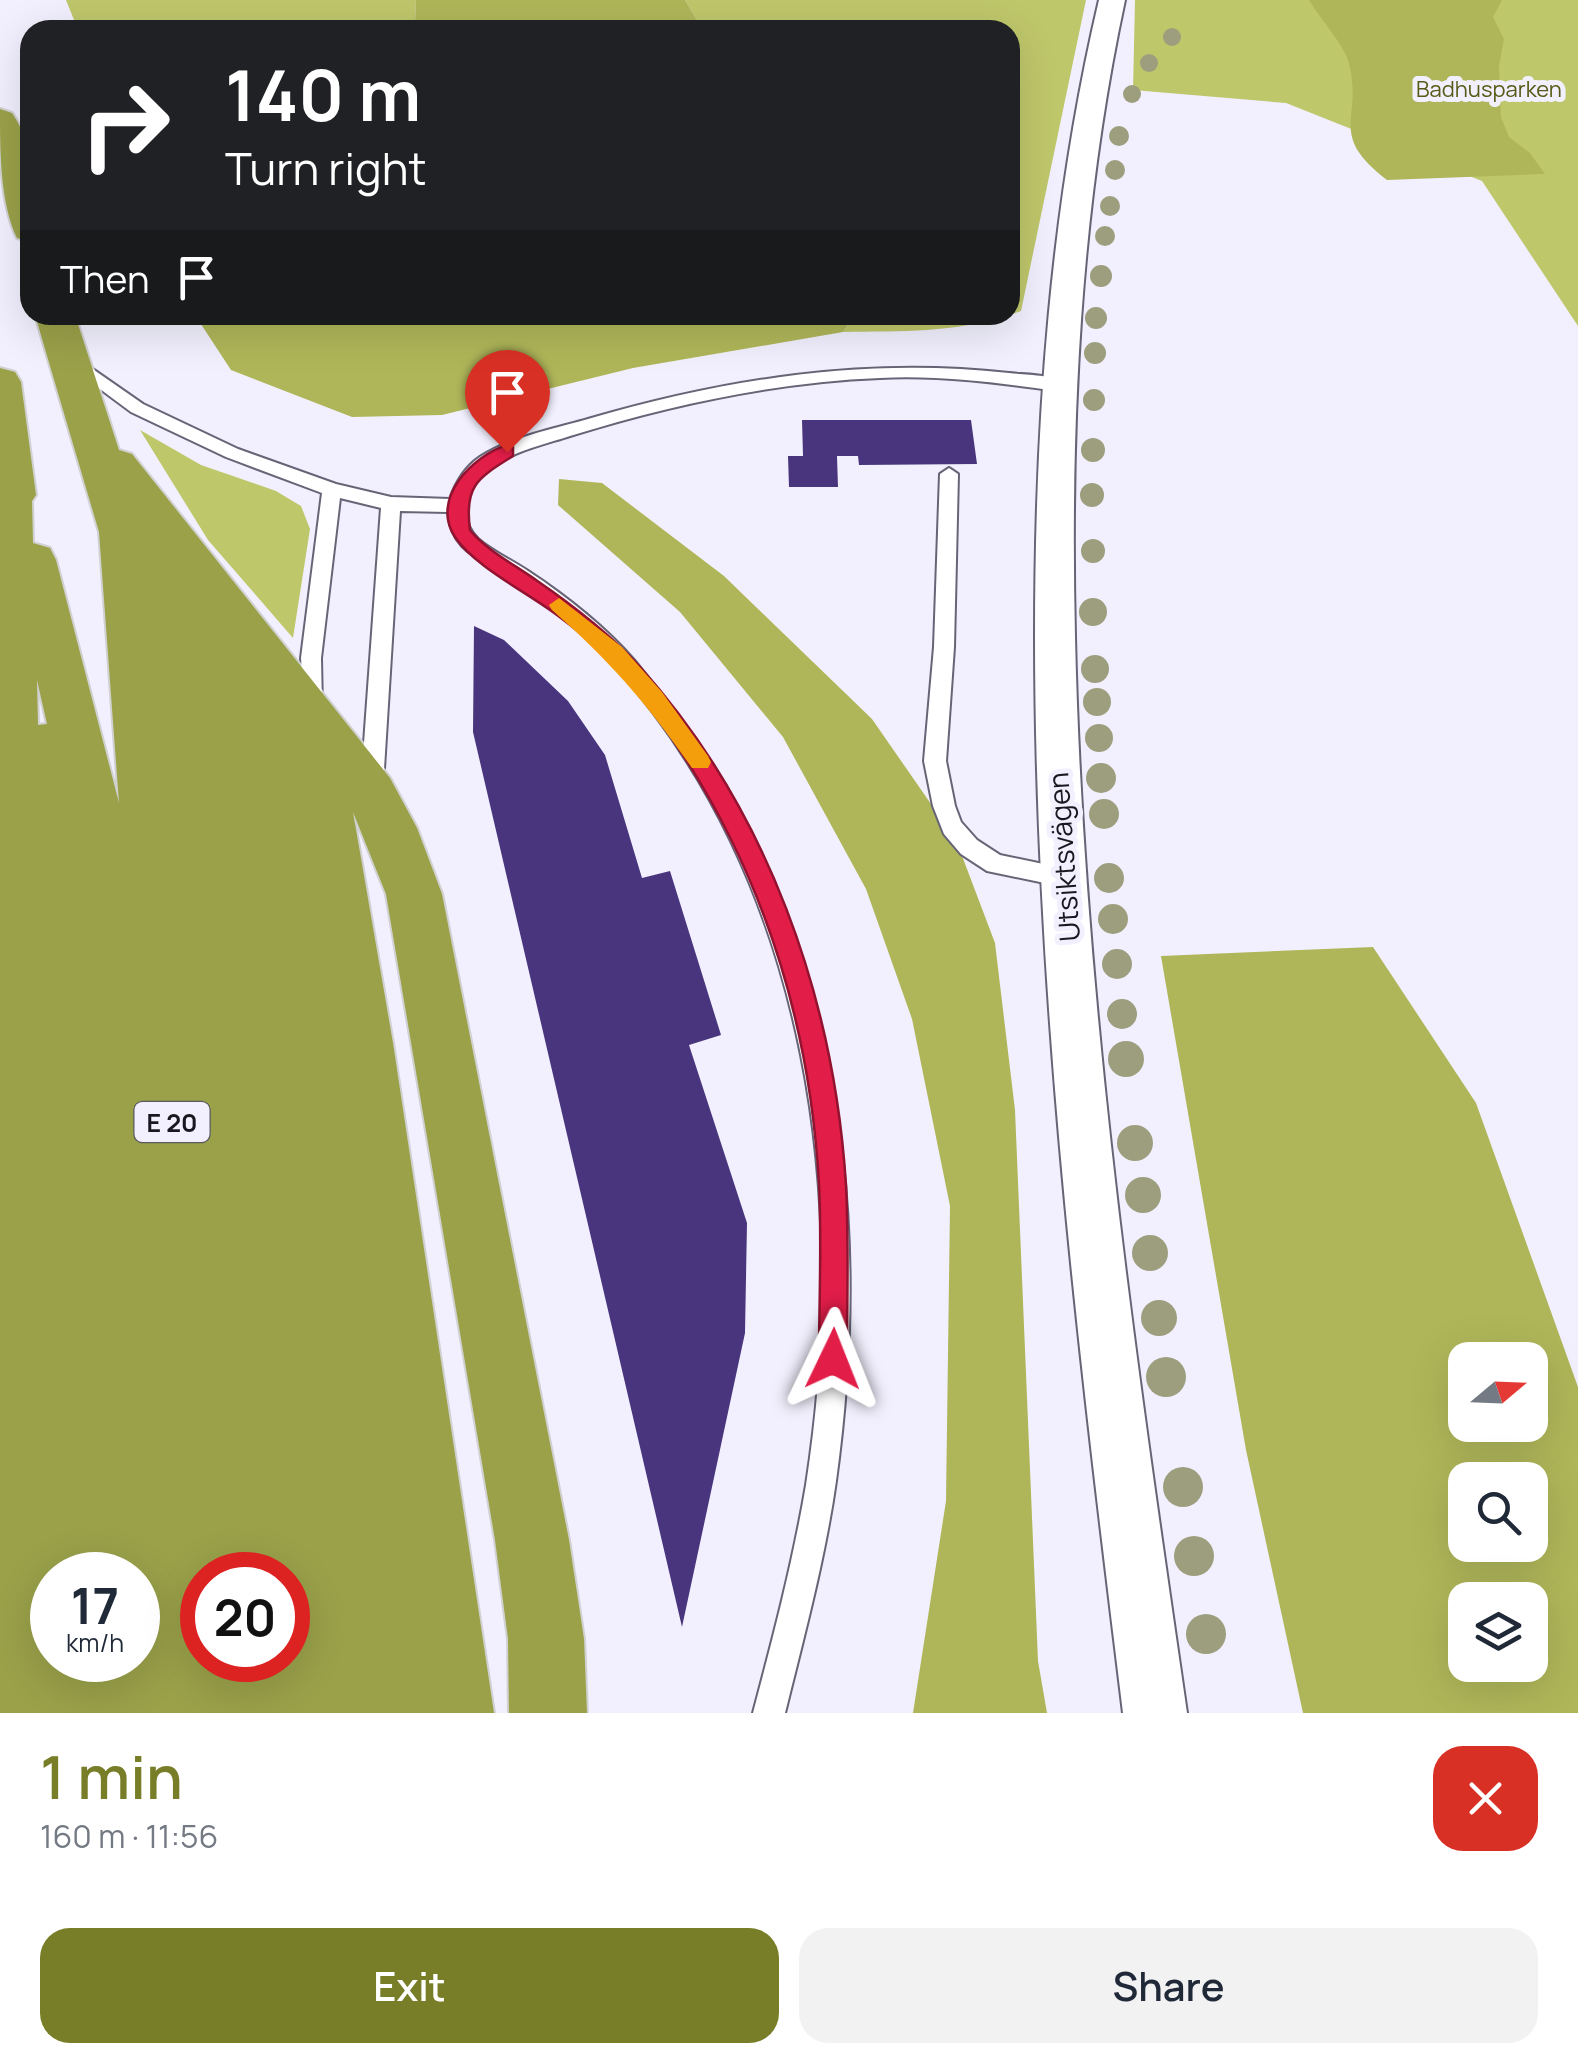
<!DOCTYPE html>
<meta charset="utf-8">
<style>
:root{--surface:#fff;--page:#f2f2f3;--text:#1f2937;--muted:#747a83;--accent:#787e28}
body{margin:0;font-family:Manrope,sans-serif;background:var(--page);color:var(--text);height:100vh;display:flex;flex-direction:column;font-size:38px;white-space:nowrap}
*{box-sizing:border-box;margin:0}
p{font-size:32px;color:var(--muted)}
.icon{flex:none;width:55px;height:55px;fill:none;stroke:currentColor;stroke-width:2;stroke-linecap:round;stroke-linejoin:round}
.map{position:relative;height:1713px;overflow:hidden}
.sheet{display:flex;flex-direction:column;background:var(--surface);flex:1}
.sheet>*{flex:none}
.hud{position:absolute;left:20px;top:20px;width:1000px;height:305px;border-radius:30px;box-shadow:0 10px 40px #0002;background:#202124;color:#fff;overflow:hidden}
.needle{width:65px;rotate:71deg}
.controls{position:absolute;left:1448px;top:1342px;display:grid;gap:20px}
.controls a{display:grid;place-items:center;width:100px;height:100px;border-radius:20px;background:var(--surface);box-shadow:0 10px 40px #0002;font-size:50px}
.speed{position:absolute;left:30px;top:1552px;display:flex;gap:20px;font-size:50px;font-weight:700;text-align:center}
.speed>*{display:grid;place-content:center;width:130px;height:130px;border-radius:50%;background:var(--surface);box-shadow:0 10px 40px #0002;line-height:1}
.speed small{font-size:25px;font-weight:400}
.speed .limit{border:15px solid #d22;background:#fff;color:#111}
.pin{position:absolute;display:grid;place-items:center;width:85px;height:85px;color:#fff;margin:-102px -42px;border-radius:50% 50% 50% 0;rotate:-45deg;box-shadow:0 0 10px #0007}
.pin .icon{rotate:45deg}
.me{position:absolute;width:110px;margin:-55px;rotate:2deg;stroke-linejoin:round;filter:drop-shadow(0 0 8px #0008)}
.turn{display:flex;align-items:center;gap:35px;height:210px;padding:0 40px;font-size:45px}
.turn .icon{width:130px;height:130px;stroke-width:2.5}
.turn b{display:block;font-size:70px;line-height:85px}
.then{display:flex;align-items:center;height:95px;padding:0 40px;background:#0003;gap:20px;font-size:38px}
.round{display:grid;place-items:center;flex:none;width:105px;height:105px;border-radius:30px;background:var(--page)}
.head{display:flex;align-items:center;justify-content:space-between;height:170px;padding:0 40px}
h1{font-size:60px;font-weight:600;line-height:75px;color:var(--accent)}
.button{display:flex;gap:20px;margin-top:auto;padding:20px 40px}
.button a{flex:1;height:115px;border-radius:30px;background:var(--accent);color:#fff;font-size:40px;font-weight:600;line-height:115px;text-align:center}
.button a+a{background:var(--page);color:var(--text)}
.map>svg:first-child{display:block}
.green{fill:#bfc76b}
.forest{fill:#afb659;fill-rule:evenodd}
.building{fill:#48357d}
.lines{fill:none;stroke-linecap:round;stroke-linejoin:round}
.service-casing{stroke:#676477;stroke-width:4}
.minor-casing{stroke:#676477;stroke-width:4}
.motorway-casing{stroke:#d1d1d2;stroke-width:4}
.service{fill:#fff;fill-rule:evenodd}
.minor{fill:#fff;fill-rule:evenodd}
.motorway{fill:#9aa149;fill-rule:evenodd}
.tree{fill:#9c9e7e}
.route{fill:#e11d48;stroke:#92132f;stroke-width:2.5}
.slow{fill:#f59e0b}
.labels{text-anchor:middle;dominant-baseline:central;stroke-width:10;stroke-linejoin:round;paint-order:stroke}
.far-park-label{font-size:22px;fill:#565a16;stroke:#f2f0fe}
.shield{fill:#f2f0fe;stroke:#5a5963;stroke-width:2.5}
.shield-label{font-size:25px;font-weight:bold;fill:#191820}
.street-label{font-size:28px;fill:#191820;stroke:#f2f0fe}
</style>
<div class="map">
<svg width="1578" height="1713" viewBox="0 0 1578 1713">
<rect width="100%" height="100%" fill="#f2f0fe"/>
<!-- green -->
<g class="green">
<path d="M66,0H416L415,22L407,30H78Z"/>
<path d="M685,0H1086L1021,311L1010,315V30H703Z"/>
<path d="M1135,0H1578V326L1482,181L1286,103L1133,90Z"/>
<path d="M855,315H1009C955,333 900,331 843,332Z"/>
<path d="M140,430L201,465L276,491L301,506L310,529L293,638L208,540Z"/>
</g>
<!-- forest -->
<g class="forest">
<path d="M416,0H685L703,30H407L415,22Z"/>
<path d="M1309,0H1502L1493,17L1504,39L1499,66L1501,117L1509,137L1530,153L1545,174L1387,180C1325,132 1365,119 1348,60C1343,44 1319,17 1309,0Z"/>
<path d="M195,315H855L843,332L633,368L442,415L352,417L231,370Z"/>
<path d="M559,479L602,483L724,576L872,719L956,840L995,943L1015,1110L1038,1661L1047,1713H913L946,1501L950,1206L912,1019L866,889L783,737L680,612L558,505Z"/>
<path d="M1373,947L1476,1103L1578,1387V1713H1303L1246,1450L1161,956ZM1530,1360V1425H1465V1360ZM1530,1480V1545H1465V1480ZM1530,1600V1665H1465V1600Z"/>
</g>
<!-- building -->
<g class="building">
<path d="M802,420H971L977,464L859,465L858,456H837L838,487H789L788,456H803Z"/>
<path d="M474,626L504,640L568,701L605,755L642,878L670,871L721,1035L689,1045L747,1223L745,1333L682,1627L473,732Z"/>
</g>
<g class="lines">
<defs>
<g id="service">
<path d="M71,354L143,404L238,449L336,484L391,497L450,499C456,482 465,467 480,457C511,437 553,429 588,419C726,379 864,357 1009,373C1026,375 1054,374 1067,385L1058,391C999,383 940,375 880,378C775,382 670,405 570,436C542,445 510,452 488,470C475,480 466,496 466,513C467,524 470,531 478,539C493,552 512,560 528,571C566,596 604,626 634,660C830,893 877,1185 836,1481C825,1559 804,1636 785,1713H753C773,1638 793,1562 806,1485C850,1203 811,888 616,667C586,634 549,604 513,579C496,568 477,561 462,546C453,536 449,525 448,512L400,511L383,785L380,791H364L361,785L381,508L340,498L321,658L322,708L312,716L305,714L301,658L322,493L226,457L131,412L65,363L63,359Z"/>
<path d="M949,468L958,474L954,647L946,761L955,806L961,822L977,840L1000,855L1072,870L1075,877L1072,884L1064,887L987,871L961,854L944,834L933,806L924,761L934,647L940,474Z"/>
</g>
<path id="minor" d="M1099,0H1125C1080,209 1070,423 1075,637C1083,998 1135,1356 1187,1713H1123C1079,1355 1035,997 1035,636C1035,422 1050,208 1099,0Z"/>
<g id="motorway">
<path d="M0,109L12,113C37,148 30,200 30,241L17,238C0,203 0,150 0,109Z"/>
<path d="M35,315H75L119,450L132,454L390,778L417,828L442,894L569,1540L584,1639L587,1713H509L508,1639L495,1540L386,894L353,812L393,1043L494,1713H0V368L15,372L21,382L36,495L32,501L33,543L50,548L56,560L119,803L99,532ZM37,680L47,724L38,725ZM52,1575H138V1610L157,1602L158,1631L138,1622V1660H52ZM202,1575H288V1660H202Z"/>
</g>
</defs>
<!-- service casing -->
<use href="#service" class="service-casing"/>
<!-- minor casing -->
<use href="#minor" class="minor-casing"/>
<!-- motorway casing -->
<use href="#motorway" class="motorway-casing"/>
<!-- service -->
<use href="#service" class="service"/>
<!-- minor -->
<use href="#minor" class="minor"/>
<!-- motorway -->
<use href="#motorway" class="motorway"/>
</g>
<!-- trees -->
<g class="tree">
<circle cx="1172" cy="37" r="9"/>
<circle cx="1149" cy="63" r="9"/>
<circle cx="1132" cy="94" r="9"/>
<circle cx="1119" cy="136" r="10"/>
<circle cx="1115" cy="170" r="10"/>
<circle cx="1110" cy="206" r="10"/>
<circle cx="1105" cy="236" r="10"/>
<circle cx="1101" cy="276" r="11"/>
<circle cx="1096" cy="318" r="11"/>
<circle cx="1095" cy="353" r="11"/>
<circle cx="1094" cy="400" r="11"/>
<circle cx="1093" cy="450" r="12"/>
<circle cx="1092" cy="495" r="12"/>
<circle cx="1093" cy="551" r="12"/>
<circle cx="1093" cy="612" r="14"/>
<circle cx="1095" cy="669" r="14"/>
<circle cx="1097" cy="702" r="14"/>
<circle cx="1099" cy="738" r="14"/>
<circle cx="1101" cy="778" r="15"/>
<circle cx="1104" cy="814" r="15"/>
<circle cx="1109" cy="878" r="15"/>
<circle cx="1113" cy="919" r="15"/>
<circle cx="1117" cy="964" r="15"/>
<circle cx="1122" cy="1014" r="15"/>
<circle cx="1126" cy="1059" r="18"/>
<circle cx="1135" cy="1143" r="18"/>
<circle cx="1143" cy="1195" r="18"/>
<circle cx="1150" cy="1253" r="18"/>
<circle cx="1159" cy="1318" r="18"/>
<circle cx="1166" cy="1377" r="20"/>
<circle cx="1183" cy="1487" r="20"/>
<circle cx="1194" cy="1556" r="20"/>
<circle cx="1206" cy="1634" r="20"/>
</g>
<!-- route -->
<path class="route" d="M507,445L513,447V456C478,478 464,485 470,530C486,550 515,565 536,580C574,606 609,633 640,667C767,808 834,997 846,1185C849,1243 847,1301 847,1359L843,1369L833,1373L823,1369L819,1359C819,1301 822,1242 819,1184C809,1007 755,848 649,706C624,672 591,640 557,615C528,593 474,566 455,537C430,499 472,456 507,445Z"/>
<!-- slow -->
<path class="slow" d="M559,598L622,647L662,692L708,756L711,762L708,768H692C649,706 609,660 552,610L549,605Z"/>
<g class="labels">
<!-- far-park labels -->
<g class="far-park-label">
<text x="1489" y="89">Badhusparken</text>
</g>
<!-- shield labels -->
<rect class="shield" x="134.5" y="1102" width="75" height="40" rx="8"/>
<g class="shield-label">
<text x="172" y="1122">E 20</text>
</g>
<!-- street labels -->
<g class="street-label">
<text transform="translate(1063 857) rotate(-94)">Utsiktsvägen</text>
</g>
</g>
</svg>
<div class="controls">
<a><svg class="needle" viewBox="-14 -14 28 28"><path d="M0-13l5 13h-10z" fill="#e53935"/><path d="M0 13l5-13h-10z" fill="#747a83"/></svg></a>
<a><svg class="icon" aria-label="search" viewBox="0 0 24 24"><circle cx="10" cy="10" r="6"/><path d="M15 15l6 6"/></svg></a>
<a><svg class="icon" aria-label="layers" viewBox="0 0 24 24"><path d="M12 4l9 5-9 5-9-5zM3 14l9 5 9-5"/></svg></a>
</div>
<div class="speed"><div>17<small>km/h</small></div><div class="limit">20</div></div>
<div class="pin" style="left:507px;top:452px;background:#d93025"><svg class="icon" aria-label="arrive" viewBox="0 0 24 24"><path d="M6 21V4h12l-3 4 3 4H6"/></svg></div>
<svg class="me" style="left:833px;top:1359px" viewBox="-20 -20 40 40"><path d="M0-17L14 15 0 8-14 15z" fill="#e11d48" stroke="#fff" stroke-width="4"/></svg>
<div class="hud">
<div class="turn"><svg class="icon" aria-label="right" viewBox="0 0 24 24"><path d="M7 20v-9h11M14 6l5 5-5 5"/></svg><div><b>140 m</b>Turn right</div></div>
<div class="then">Then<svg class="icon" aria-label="arrive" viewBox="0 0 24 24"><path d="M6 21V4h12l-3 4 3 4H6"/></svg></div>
</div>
</div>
<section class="sheet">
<div class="head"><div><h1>1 min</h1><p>160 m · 11:56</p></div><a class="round" style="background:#d93025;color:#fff"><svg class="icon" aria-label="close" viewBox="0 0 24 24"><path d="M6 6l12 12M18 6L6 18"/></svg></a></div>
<div class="button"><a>Exit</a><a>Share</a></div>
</section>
